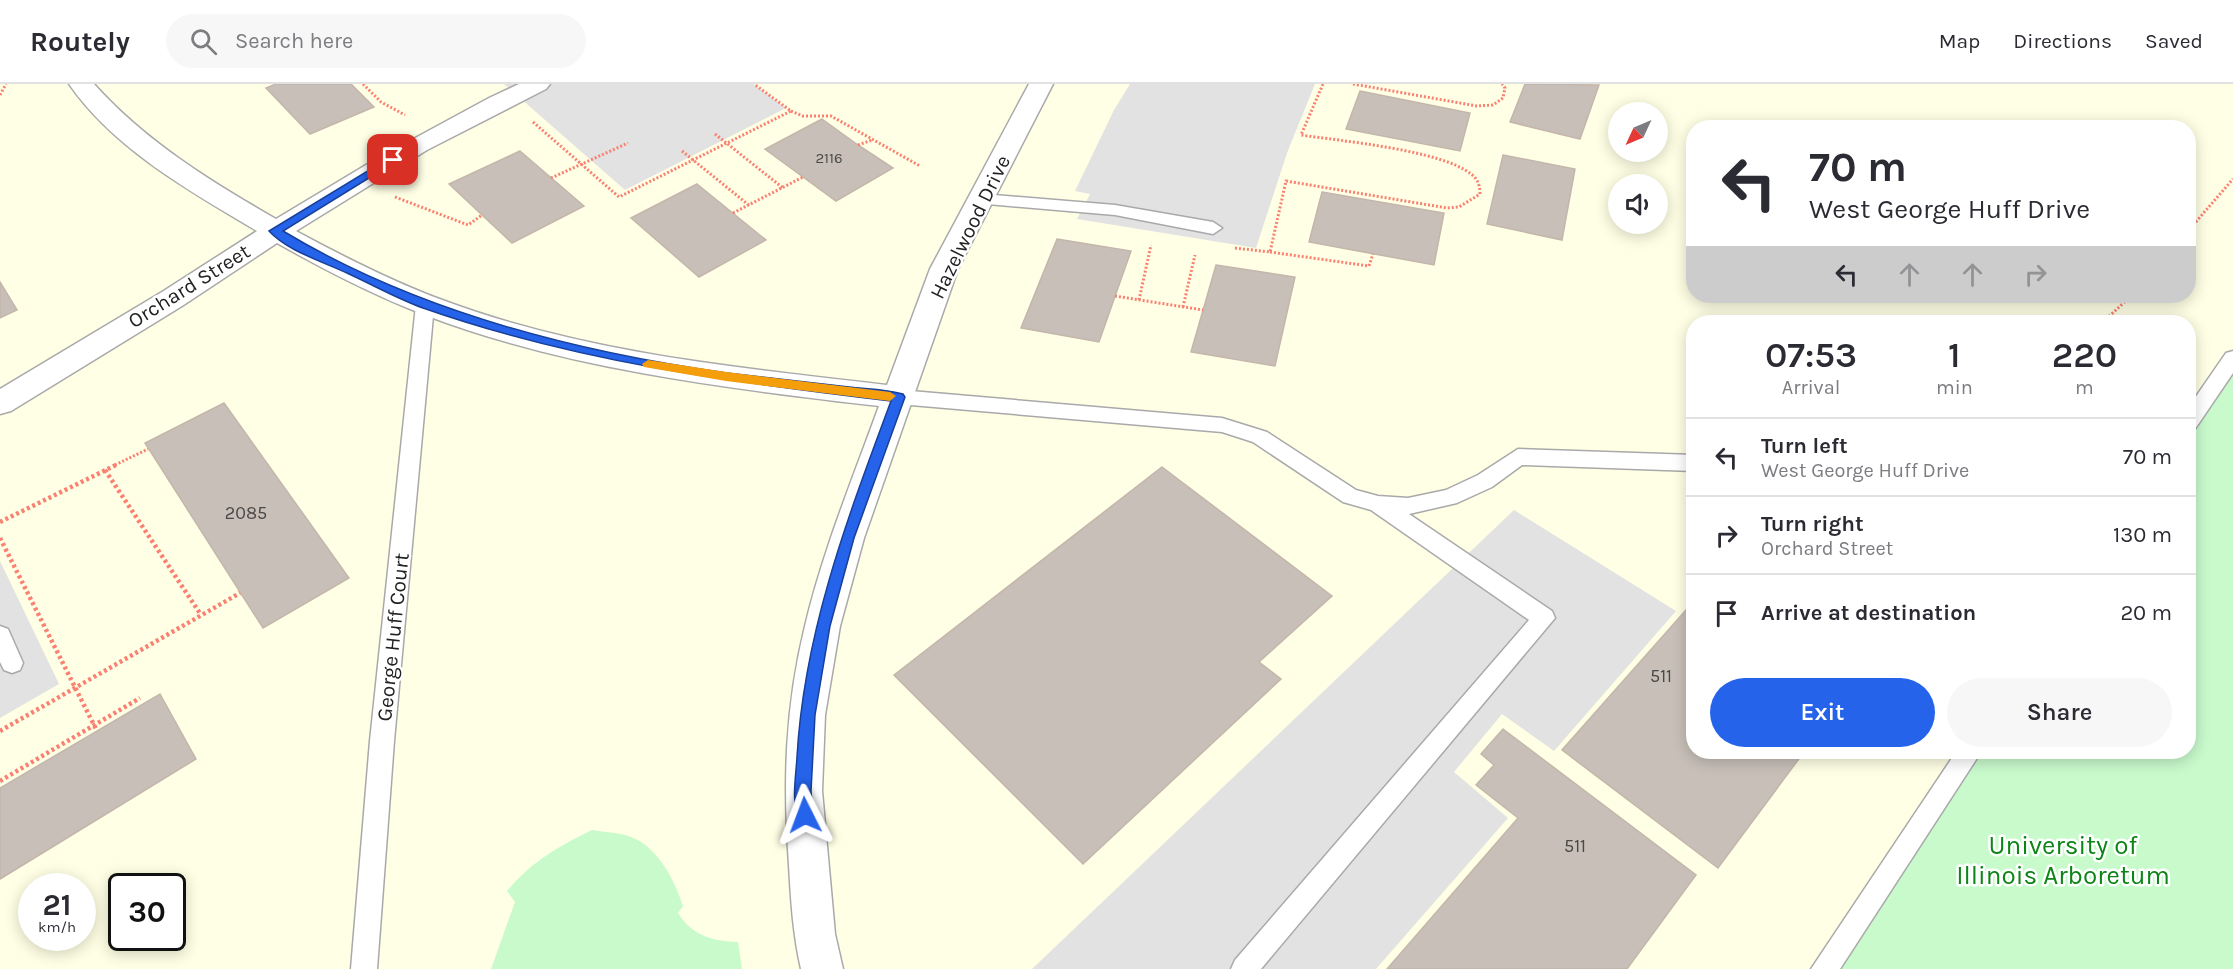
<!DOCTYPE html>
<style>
:root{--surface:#fff;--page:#f7f7f7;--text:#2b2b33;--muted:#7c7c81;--line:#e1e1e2;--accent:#2563eb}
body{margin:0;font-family:Karla,sans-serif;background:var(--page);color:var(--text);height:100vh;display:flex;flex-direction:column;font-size:22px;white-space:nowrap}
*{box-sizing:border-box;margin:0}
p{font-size:20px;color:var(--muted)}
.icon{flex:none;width:33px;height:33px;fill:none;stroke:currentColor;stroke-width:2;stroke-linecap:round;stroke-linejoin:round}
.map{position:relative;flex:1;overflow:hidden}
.drawer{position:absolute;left:1686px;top:231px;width:510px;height:444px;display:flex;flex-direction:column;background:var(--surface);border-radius:24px;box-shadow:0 3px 15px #0003}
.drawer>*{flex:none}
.guide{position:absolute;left:1686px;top:36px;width:510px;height:183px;border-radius:24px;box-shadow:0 3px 15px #0003;background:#fff;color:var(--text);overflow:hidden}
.needle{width:39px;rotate:226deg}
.buttons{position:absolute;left:1608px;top:18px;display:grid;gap:12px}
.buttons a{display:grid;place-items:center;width:60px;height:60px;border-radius:50%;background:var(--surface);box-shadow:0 3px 15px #0003;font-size:30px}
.speed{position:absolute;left:18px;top:789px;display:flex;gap:12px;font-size:30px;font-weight:700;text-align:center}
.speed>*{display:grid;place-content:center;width:78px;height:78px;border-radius:50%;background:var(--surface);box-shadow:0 3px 15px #0003;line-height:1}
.speed small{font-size:15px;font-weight:400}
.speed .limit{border:3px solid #111;border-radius:9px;background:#fff;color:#111}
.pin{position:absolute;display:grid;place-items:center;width:51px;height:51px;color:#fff;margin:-26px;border-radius:12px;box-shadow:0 3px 9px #0006}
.me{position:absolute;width:66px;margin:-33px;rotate:357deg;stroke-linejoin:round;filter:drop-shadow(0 0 4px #0008)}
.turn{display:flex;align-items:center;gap:21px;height:126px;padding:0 24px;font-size:27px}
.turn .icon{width:78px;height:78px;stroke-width:2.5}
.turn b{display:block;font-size:42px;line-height:51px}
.lanes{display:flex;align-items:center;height:57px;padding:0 24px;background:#0003;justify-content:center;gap:30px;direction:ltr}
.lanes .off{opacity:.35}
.eta{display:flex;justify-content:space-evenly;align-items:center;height:102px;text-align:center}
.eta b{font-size:36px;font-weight:600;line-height:42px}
.cta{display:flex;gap:12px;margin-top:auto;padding:12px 24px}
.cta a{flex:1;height:69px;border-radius:36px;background:var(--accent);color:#fff;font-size:24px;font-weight:600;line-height:69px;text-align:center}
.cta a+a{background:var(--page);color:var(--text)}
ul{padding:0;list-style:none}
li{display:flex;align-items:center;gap:18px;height:78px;padding:0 24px;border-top:2px solid var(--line)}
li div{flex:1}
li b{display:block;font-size:22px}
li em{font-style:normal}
header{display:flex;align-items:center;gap:36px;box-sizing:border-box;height:84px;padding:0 30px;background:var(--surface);border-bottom:2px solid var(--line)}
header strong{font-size:28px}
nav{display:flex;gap:33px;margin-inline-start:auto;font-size:21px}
.search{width:420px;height:54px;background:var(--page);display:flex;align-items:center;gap:15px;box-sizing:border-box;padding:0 21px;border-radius:33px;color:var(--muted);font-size:22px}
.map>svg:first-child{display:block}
.education{fill:#ffffe5;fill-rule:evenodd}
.park{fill:#c8facc}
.parking{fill:#e2e2e2}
.building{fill:#c7bfb8;stroke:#c4b6ab;stroke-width:1.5}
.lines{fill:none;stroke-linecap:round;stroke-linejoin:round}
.lane-casing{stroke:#a9a9a9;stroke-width:3}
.street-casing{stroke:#a9a9a9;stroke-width:3}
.path-far1{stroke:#fa8072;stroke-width:3;stroke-dasharray:2 2;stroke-linecap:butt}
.path{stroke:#fa8072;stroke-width:4.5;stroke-dasharray:3 3;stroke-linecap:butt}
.lane{fill:#fff;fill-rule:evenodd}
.street{fill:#fff;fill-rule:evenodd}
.route{fill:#2563eb;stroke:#184099;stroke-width:1.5}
.slow{fill:#f59e0b}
.labels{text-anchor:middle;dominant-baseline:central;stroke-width:5;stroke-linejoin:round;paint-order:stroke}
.far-number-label{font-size:15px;fill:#4b4948}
.number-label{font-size:18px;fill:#4b4948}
.street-label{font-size:21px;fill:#222;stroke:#fff}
.near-park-label{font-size:26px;fill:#0c8416;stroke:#fff}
</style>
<header>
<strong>Routely</strong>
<div class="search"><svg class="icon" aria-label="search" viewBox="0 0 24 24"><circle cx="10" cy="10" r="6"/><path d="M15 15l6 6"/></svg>Search here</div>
<nav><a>Map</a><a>Directions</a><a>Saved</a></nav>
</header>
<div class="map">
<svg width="2233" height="885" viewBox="0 0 2233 885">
<rect width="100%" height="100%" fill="#f2efe9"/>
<!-- education -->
<path class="education" d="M0,0H2233V885H0ZM1618,28H1658V68H1618ZM1694,44H2188V212H1694ZM1618,100H1658V140H1618ZM1694,238H2188V668H1694ZM32,802H82V854H32ZM122,802H172V854H122Z"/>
<!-- park -->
<g class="park">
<path d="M2233,272V885H1814L1963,668H2188L2189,337Z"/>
<path d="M592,746C603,748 614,748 625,751C655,758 674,794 683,822L678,829C692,852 713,857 738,858L742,885H491L515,818L507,807C531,778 559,762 592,746Z"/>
</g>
<!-- parking -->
<g class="parking">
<path d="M504,0H753L786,24L625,106Z"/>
<path d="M1130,0H1315L1287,69L1256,164L1077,135L1090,110L1075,107L1114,26Z"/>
<path d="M1514,426L1676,527L1554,667L1502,630L1454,688L1508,734L1376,885H1032Z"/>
<path d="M0,477L59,600L0,634Z"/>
</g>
<!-- building -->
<g class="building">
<path d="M276,0H351L374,23L310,50L266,4Z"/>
<path d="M1525,0L1599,1L1580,55L1510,38Z"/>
<path d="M1360,7L1470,29L1460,67L1346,45Z"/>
<path d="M822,35L858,61L893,84L836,117L765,65Z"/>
<path d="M520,67L584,122L512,159L449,100Z"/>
<path d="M1503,71L1575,85L1562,156L1487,140Z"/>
<path d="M697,100L766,156L699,193L631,134Z"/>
<path d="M1322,108L1444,129L1434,181L1309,158Z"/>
<path d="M1057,155L1131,167L1099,258L1021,244Z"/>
<path d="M1216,181L1295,193L1275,282L1191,268Z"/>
<path d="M0,198L17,226L0,234Z"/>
<path d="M224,319L349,494L263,544L145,359Z"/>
<path d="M1162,383L1332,512L1259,578L1281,595L1083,780L894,591Z"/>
<path d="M1694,517V668H1804L1718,784L1562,666Z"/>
<path d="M160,610L196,675L0,795V704Z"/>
<path d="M1503,645L1696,791L1627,885H1387L1518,734L1476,701L1494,681L1481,670Z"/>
</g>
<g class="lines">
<defs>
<g id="lane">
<path d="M982,110L1115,121L1213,138L1222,144L1213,150L1115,131L976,119L974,115Z"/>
<path d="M425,215L431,217L434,221L394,657L377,885H351L370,657L416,221L419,217Z"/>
<path d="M2233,267V289L2195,345L2188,347V324L2226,269Z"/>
<path d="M899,306L1222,334L1267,348L1356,406L1378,412L1408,414L1446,406L1478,391L1518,365L1694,371V387L1522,381L1492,403L1457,419L1409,430L1552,527L1555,534L1261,885H1231L1235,876L1529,536L1371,426L1343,418L1253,358L1222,348L899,320L892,318L889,313L892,308Z"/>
<path d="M0,542L8,545L23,579L20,586L12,589L4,586L0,578Z"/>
<path d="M1956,668H1981L1840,885H1811Z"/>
</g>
<path id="street" d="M69,0H94C145,57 210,97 276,135L371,78L489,14L519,0H550L546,5L427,66L296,147C344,173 393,198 445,217C585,269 739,284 887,301L930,185L1029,0H1053L958,185L864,454L840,542L825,631L822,707L835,850L843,885H801C793,850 791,817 789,781C783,698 785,624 805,542C823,466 853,394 879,322C727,304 569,286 425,231C373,211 325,186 277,159L182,222L11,327L0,330V305L162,208L257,147C191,108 114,65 69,0Z"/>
</defs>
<!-- lane casing -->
<use href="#lane" class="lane-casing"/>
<!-- street casing -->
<use href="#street" class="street-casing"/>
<!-- path-far1 -->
<g class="path-far1">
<path d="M363,0L381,18L405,31"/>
<path d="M1353,0L1477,22L1493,21L1503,14L1505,4L1502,0"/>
<path d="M0,11L6,0"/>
<path d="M791,27L803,32H831L920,82"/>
<path d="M533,38L619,113L791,27L754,0"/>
<path d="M715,50L783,104"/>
<path d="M858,61L872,56"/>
<path d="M682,67L750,122"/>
<path d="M551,94L628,59"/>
<path d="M395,113L468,141L482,131"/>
<path d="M733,129L803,93"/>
<path d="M2188,147L2233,95"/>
<path d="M1235,164L1270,168L1286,97L1447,124L1459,123L1480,110C1480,102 1478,95 1471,90C1441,66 1341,57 1301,51L1323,0"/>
<path d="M1270,168L1369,182L1373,170"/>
<path d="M1115,212L1203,226"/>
<path d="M1139,216L1151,161"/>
<path d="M1183,223L1195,171"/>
<path d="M2103,238L2131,212"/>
<path d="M115,381L148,365"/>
</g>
<!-- path -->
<g class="path">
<path d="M105,386L201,531"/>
<path d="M0,438L118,380"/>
<path d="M0,454L97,647"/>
<path d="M0,647L240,509"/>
<path d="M0,697L140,614"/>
</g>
<!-- lane -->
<use href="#lane" class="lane"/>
<!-- street -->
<use href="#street" class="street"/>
</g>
<!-- route -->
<path class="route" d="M389,74L398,76L283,147C414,226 576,268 727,289C768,294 808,298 849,303C867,305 886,305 903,310L905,313L854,454L830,542L815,631L811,707L813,731L811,736L805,738L799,736C791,718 796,692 797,673C804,547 848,433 891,317C731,298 577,278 423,224C398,215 373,201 349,190C324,178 287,167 269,147Z"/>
<!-- slow -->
<path class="slow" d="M648,276L726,288L890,308L896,312L890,317L726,297L644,283L642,280Z"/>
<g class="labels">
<!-- far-number labels -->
<g class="far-number-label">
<text x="829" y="74">2116</text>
</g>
<!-- number labels -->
<g class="number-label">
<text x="246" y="429">2085</text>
<text x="1661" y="592">511</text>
<text x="1575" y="762">511</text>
</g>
<!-- street labels -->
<g class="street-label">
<text transform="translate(970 143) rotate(-64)">Hazelwood Drive</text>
<text transform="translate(189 202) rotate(-32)">Orchard Street</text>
<text transform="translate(393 553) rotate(-84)">George Huff Court</text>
</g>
<!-- near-park labels -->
<g class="near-park-label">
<text x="2063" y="761">University of<tspan x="2063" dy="30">Illinois Arboretum</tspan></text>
</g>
</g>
</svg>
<div class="buttons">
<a><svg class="needle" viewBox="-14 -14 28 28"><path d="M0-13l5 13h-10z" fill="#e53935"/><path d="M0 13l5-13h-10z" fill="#7c7c81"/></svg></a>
<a><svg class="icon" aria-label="sound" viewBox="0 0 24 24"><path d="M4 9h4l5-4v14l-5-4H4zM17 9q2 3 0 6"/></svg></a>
</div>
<div class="speed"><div>21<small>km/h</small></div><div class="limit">30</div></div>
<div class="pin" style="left:393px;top:76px;background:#d93025"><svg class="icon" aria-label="arrive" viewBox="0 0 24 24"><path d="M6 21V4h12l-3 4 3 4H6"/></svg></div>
<svg class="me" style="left:805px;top:731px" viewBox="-20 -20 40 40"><path d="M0-17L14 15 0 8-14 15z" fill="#2563eb" stroke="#fff" stroke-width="4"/></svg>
<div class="guide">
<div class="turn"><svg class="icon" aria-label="left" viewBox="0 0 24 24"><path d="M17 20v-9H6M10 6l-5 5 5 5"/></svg><div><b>70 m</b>West George Huff Drive</div></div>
<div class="lanes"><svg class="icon" aria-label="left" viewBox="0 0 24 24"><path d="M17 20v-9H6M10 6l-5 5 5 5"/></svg><svg class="icon off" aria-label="ahead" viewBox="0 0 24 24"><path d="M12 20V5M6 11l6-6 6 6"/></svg><svg class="icon off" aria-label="ahead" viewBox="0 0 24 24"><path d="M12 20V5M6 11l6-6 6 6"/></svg><svg class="icon off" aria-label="right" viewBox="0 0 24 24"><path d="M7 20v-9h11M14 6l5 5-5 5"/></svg></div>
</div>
<section class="drawer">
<div class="eta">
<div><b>07:53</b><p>Arrival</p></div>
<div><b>1</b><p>min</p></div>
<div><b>220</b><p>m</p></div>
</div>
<ul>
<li><svg class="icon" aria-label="left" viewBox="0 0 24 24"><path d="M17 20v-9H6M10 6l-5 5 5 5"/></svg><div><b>Turn left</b><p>West George Huff Drive</p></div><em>70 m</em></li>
<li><svg class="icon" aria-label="right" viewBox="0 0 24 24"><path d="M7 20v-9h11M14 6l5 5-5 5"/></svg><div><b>Turn right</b><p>Orchard Street</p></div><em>130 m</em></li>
<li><svg class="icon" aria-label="arrive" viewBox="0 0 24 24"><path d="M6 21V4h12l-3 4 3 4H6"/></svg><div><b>Arrive at destination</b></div><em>20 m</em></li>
</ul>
<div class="cta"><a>Exit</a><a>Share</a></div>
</section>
</div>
